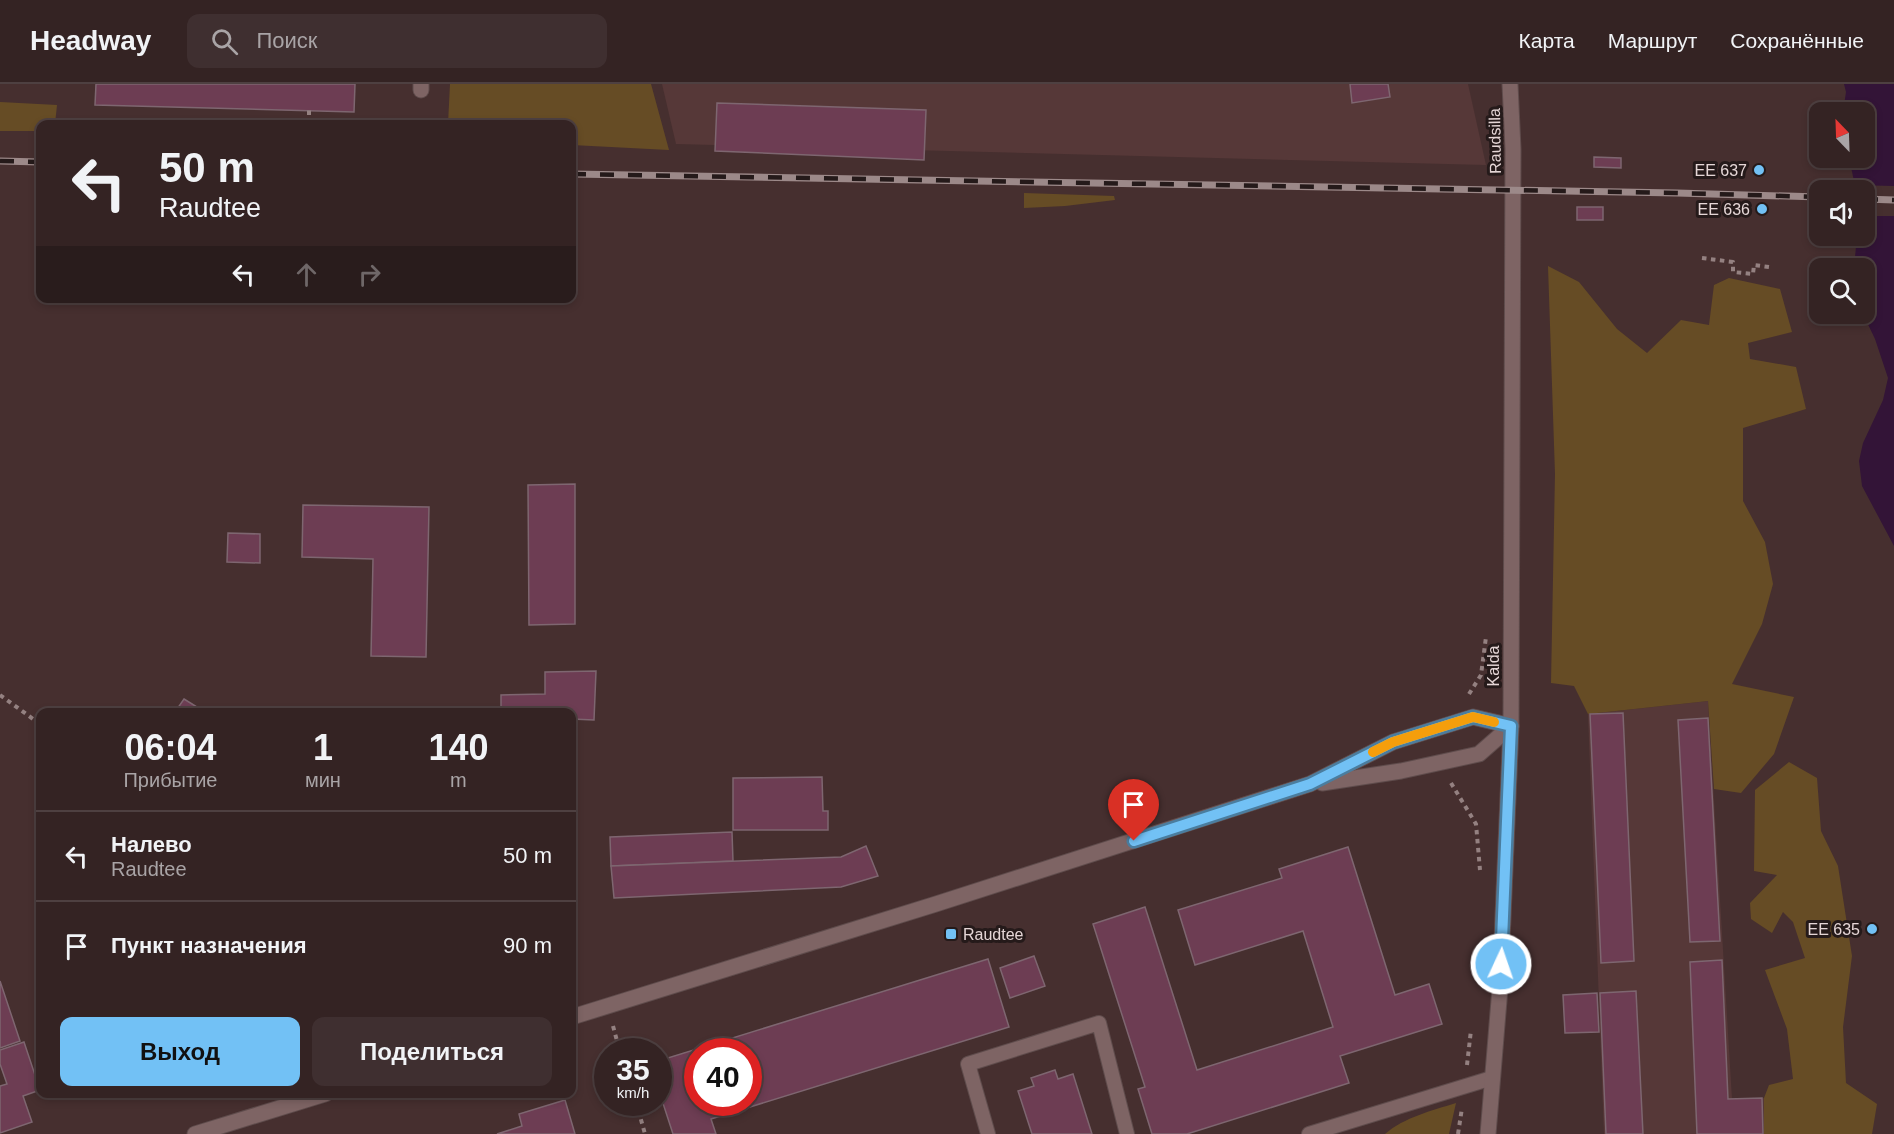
<!DOCTYPE html>
<html lang="ru">
<meta charset="utf-8">
<style>
:root{--surface:#342323;--page:#3f2f30;--text:#f1f3f6;--muted:#a9a4a6;--line:#4e4041;--accent:#72c1f5}
body{margin:0;font-family:Helvetica,sans-serif;background:var(--page);color:var(--text);height:100vh;display:flex;flex-direction:column;font-size:22px;white-space:nowrap}
*{box-sizing:border-box;margin:0}
p{font-size:20px;color:var(--muted)}
.icon{flex:none;width:33px;height:33px;fill:none;stroke:currentColor;stroke-width:2;stroke-linecap:round;stroke-linejoin:round}
.map{position:relative;flex:1;overflow:hidden}
.drawer{position:absolute;left:36px;top:624px;width:540px;height:390px;display:flex;flex-direction:column;background:var(--surface);border-radius:12px;box-shadow:0 3px 9px #0003,0 0 0 2px var(--line)}
.drawer>*{flex:none}
.hud{position:absolute;left:36px;top:36px;width:540px;height:183px;border-radius:12px;box-shadow:0 3px 9px #0003,0 0 0 2px var(--line);background:#342323;color:var(--text);overflow:hidden}
.needle{width:39px;rotate:337deg}
.fabs{position:absolute;left:1809px;top:18px;display:grid;gap:12px}
.fabs a{display:grid;place-items:center;width:66px;height:66px;border-radius:12px;background:var(--surface);box-shadow:0 3px 9px #0003,0 0 0 2px var(--line);font-size:30px}
.speed{position:absolute;left:594px;top:954px;display:flex;gap:12px;font-size:30px;font-weight:700;text-align:center}
.speed>*{display:grid;place-content:center;width:78px;height:78px;border-radius:50%;background:var(--surface);box-shadow:0 3px 9px #0003,0 0 0 2px var(--line);line-height:1}
.speed small{font-size:15px;font-weight:400}
.speed .limit{border:9px solid #d22;background:#fff;color:#111}
.pin{position:absolute;display:grid;place-items:center;width:51px;height:51px;color:#fff;margin:-62px -26px;border-radius:50% 50% 50% 0;rotate:-45deg;box-shadow:0 0 6px #0007}
.pin .icon{rotate:45deg}
.me{position:absolute;width:66px;margin:-33px;rotate:3deg;stroke-linejoin:round;filter:drop-shadow(0 0 4px #0008)}
.turn{display:flex;align-items:center;gap:21px;height:126px;padding:0 24px;font-size:27px}
.turn .icon{width:78px;height:78px;stroke-width:2.5}
.turn b{display:block;font-size:42px;line-height:51px}
.lanes{display:flex;align-items:center;height:57px;padding:0 24px;background:#0003;justify-content:center;gap:30px;direction:ltr}
.lanes .off{opacity:.35}
.eta{display:flex;justify-content:space-evenly;align-items:center;height:102px;text-align:center}
.eta b{font-size:36px;font-weight:800;line-height:42px}
.cta{display:flex;gap:12px;margin-top:auto;padding:12px 24px}
.cta a{flex:1;height:69px;border-radius:12px;background:var(--accent);color:#111;font-size:24px;font-weight:800;line-height:69px;text-align:center}
.cta a+a{background:var(--page);color:var(--text)}
ul{padding:0;list-style:none}
li{display:flex;align-items:center;gap:18px;height:90px;padding:0 24px;border-top:2px solid var(--line)}
li div{flex:1}
li b{display:block;font-size:22px}
li em{font-style:normal}
header{display:flex;align-items:center;gap:36px;box-sizing:border-box;height:84px;padding:0 30px;background:var(--surface);border-bottom:2px solid var(--line)}
header strong{font-size:28px}
nav{display:flex;gap:33px;margin-inline-start:auto;font-size:21px}
.search{width:420px;height:54px;background:var(--page);display:flex;align-items:center;gap:15px;box-sizing:border-box;padding:0 21px;border-radius:12px;color:var(--muted);font-size:22px}
.map>svg:first-child{display:block}
.built{fill:#563838}
.green{fill:#664c25}
.water{fill:#331437}
.pier{fill:#462f2f}
.building{fill:#6d3d53;stroke:#7e6670;stroke-width:1.5;fill-rule:evenodd}
.lines{fill:none;stroke-linecap:round;stroke-linejoin:round}
.service-casing{stroke:#5f4c4c;stroke-width:16}
.minor-casing{stroke:#5f4c4c;stroke-width:17}
.tertiary-casing{stroke:#5f4c4c;stroke-width:17}
.path{stroke:#948181;stroke-width:4;stroke-dasharray:4.5 4.5;stroke-linecap:butt}
.service{stroke:#7e6464;stroke-width:14}
.minor{stroke:#7e6464;stroke-width:15}
.tertiary{stroke:#7e6464;stroke-width:15}
.rail-casing{stroke:#9c8989;stroke-width:7}
.rail{stroke:#251a1a;stroke-width:4.5;stroke-dasharray:14;stroke-linecap:butt}
.route-casing{stroke:#4a7d9f;stroke-width:15}
.route{stroke:#72c1f5;stroke-width:10}
.slow{stroke:#f59e0b;stroke-width:10}
.poi-dot{fill:#72c1f5;stroke:#251a1a;stroke-width:2}
.labels{text-anchor:middle;dominant-baseline:central;stroke-width:6;stroke-linejoin:round;paint-order:stroke}
.street-label{font-size:16px;fill:#e5d6d6;stroke:#251a1a}
.poi-label{font-size:16px;fill:#e5d6d6;stroke:#251a1a;text-anchor:end}
</style>
<header>
<strong>Headway</strong>
<div class="search"><svg class="icon" aria-label="search" viewBox="0 0 24 24"><circle cx="10" cy="10" r="6"/><path d="M15 15l6 6"/></svg>Поиск</div>
<nav><a>Карта</a><a>Маршрут</a><a>Сохранённые</a></nav>
</header>
<div class="map">
<svg width="1894" height="1050" viewBox="0 0 1894 1050">
<rect width="100%" height="100%" fill="#462f2f"/>
<!-- built -->
<g class="built">
<path d="M662,0H1468L1486,81L676,60Z"/>
<path d="M1708,617L1732,1015L1764,1014V1050H1604L1588,630Z"/>
</g>
<!-- green -->
<g class="green">
<path d="M450,0H651L669,66L572,61V40H448Z"/>
<path d="M0,18L57,21L55,40H40V47H0Z"/>
<path d="M1024,109L1114,112L1115,116L1065,122L1024,124Z"/>
<path d="M1548,182L1579,198L1617,245L1647,269L1681,236L1709,241L1714,201L1729,194L1780,205L1792,248L1748,259L1750,275L1796,283L1806,325L1743,344V417L1765,458L1773,500L1762,540L1732,600L1794,613L1774,670L1741,709L1714,705L1708,617L1588,630L1574,602L1551,599L1555,390Z"/>
<path d="M1789,678L1817,694L1821,747L1838,782L1852,872L1843,943L1846,999L1877,1020L1872,1050H1764V1014L1769,1001L1793,995L1787,945L1765,886L1805,874L1793,838L1783,828L1772,849L1751,835L1750,819L1777,791L1754,787L1755,706Z"/>
<path d="M1456,1019L1449,1050H1385C1405,1033 1431,1027 1456,1019Z"/>
</g>
<!-- water -->
<path class="water" d="M1844,0H1894V462L1862,402L1859,377L1863,359L1883,316L1888,294L1875,255L1863,230L1864,184H1854L1857,152H1864V106H1856L1849,74H1864V28H1843L1846,8Z"/>
<!-- pier -->
<path class="pier" d="M1852,101L1894,102V132H1865L1864,106H1853Z"/>
<!-- building -->
<g class="building">
<path d="M96,0H355L354,28L95,21Z"/>
<path d="M1350,0H1388L1390,13L1352,19Z"/>
<path d="M717,19L926,26L924,76L715,67Z"/>
<path d="M1594,73L1621,74V84L1594,83Z"/>
<rect x="1577" y="123" width="26" height="13"/>
<path d="M575,400V540L529,541L528,401Z"/>
<path d="M303,421L429,423L426,573L371,572L373,475L302,473Z"/>
<path d="M228,449L260,450V479L227,478Z"/>
<path d="M596,587L594,636L572,635V628H501V611L545,610V588Z"/>
<path d="M184,615L205,628H175Z"/>
<path d="M1623,629L1634,877L1601,879L1590,630Z"/>
<path d="M1708,634L1720,857L1690,858L1678,636Z"/>
<path d="M822,693L823,727H828V746H733V694Z"/>
<path d="M732,748L733,777L611,782L610,753Z"/>
<path d="M866,762L878,792L841,803L614,814L611,782L841,773Z"/>
<path d="M1348,763L1395,911L1429,900L1442,940L1340,972L1349,999L1187,1050H1152L1138,1005L1145,1003L1093,840L1145,823L1197,986L1333,943L1303,847L1195,881L1178,826L1282,794L1279,785Z"/>
<path d="M1034,872L1045,902L1010,914L1000,884Z"/>
<path d="M988,875L1009,943L711,1035L716,1050H673L658,1004V977ZM698,968H748V1018H698Z"/>
<path d="M1722,876L1728,1015L1762,1014L1763,1050H1697L1690,878Z"/>
<path d="M0,897L20,957L0,964Z"/>
<path d="M1636,907L1643,1050H1606L1600,909Z"/>
<path d="M1597,909L1599,948L1565,949L1563,911Z"/>
<path d="M24,958L40,1006L23,1012L32,1038L0,1049V1002L7,1000L0,980V966Z"/>
<path d="M1055,986L1058,995L1073,990L1092,1050H1032L1018,1007L1034,1002L1031,994Z"/>
<path d="M565,1016L575,1050H497L522,1042L519,1030Z"/>
</g>
<g class="lines">
<defs>
<g id="service">
<path d="M988,1050L968,980L1099,939L1127,1050"/>
<path d="M1309,1050L1492,994"/>
</g>
<g id="minor">
<path d="M421,6V0"/>
<path d="M1322,699L1401,687L1479,670L1511,642"/>
<path d="M572,933L936,820L1310,700L1393,658L1473,633L1511,642"/>
<path d="M195,1050L325,1010"/>
</g>
<path id="tertiary" d="M1488,1050L1500,904L1511,642L1513,65L1510,0"/>
</defs>
<!-- service casing -->
<use href="#service" class="service-casing"/>
<!-- minor casing -->
<use href="#minor" class="minor-casing"/>
<!-- tertiary casing -->
<use href="#tertiary" class="tertiary-casing"/>
<!-- path -->
<g class="path">
<path d="M309,40V26"/>
<path d="M1702,174L1733,178V188L1753,190L1754,181L1769,183"/>
<path d="M1469,610L1481,591L1486,553"/>
<path d="M0,611L40,640"/>
<path d="M1451,699L1476,740L1480,786"/>
<path d="M613,942L620,968"/>
<path d="M1467,981L1471,946"/>
<path d="M636,1018L645,1050"/>
<path d="M1458,1050L1462,1024"/>
</g>
<!-- service -->
<use href="#service" class="service"/>
<!-- minor -->
<use href="#minor" class="minor"/>
<!-- tertiary -->
<use href="#tertiary" class="tertiary"/>
<defs>
<g id="rail">
<path d="M0,77L40,78"/>
<path d="M572,90L1677,109L1820,113"/>
<path d="M1864,115L1894,116"/>
</g>
</defs>
<!-- rail casing -->
<use href="#rail" class="rail-casing"/>
<!-- rail -->
<use href="#rail" class="rail"/>
</g>
<g class="lines">
<defs>
<path id="route" d="M1134,757L1310,700L1393,658L1473,633L1511,642L1501,880"/>
</defs>
<!-- route casing -->
<use href="#route" class="route-casing"/>
<!-- route -->
<use href="#route" class="route"/>
<!-- slow -->
<path class="slow" d="M1373,668L1393,658L1473,633L1494,638"/>
</g>
<!-- markers -->
<g class="poi-dot">
<circle cx="1759" cy="86" r="6"/>
<circle cx="1762" cy="125" r="6"/>
<circle cx="1872" cy="845" r="6"/>
<rect x="945" y="844" width="12" height="12" rx="3"/>
</g>
<g class="labels">
<!-- street labels -->
<g class="street-label">
<text transform="translate(1495 57) rotate(-91)">Raudsilla</text>
<text transform="translate(1493 582) rotate(-90)">Kalda</text>
</g>
<!-- poi labels -->
<g class="poi-label">
<text x="1747" y="86">EE 637</text>
<text x="1750" y="125">EE 636</text>
<text x="1860" y="845">EE 635</text>
<text x="963" y="850" text-anchor="start">Raudtee</text>
</g>
</g>
</svg>
<div class="fabs">
<a><svg class="needle" viewBox="-14 -14 28 28"><path d="M0-13l5 13h-10z" fill="#e53935"/><path d="M0 13l5-13h-10z" fill="#a9a4a6"/></svg></a>
<a><svg class="icon" aria-label="sound" viewBox="0 0 24 24"><path d="M4 9h4l5-4v14l-5-4H4zM17 9q2 3 0 6"/></svg></a>
<a><svg class="icon" aria-label="search" viewBox="0 0 24 24"><circle cx="10" cy="10" r="6"/><path d="M15 15l6 6"/></svg></a>
</div>
<div class="speed"><div>35<small>km/h</small></div><div class="limit">40</div></div>
<div class="pin" style="left:1134px;top:757px;background:#d93025"><svg class="icon" aria-label="arrive" viewBox="0 0 24 24"><path d="M6 21V4h12l-3 4 3 4H6"/></svg></div>
<svg class="me" style="left:1501px;top:880px" viewBox="-20 -20 40 40"><circle r="17" fill="#72c1f5" stroke="#fff" stroke-width="3"/><path d="M0-11L8 9 0 5-8 9z" fill="#fff"/></svg>
<div class="hud">
<div class="turn"><svg class="icon" aria-label="left" viewBox="0 0 24 24"><path d="M17 20v-9H6M10 6l-5 5 5 5"/></svg><div><b>50 m</b>Raudtee</div></div>
<div class="lanes"><svg class="icon" aria-label="left" viewBox="0 0 24 24"><path d="M17 20v-9H6M10 6l-5 5 5 5"/></svg><svg class="icon off" aria-label="ahead" viewBox="0 0 24 24"><path d="M12 20V5M6 11l6-6 6 6"/></svg><svg class="icon off" aria-label="right" viewBox="0 0 24 24"><path d="M7 20v-9h11M14 6l5 5-5 5"/></svg></div>
</div>
<section class="drawer">
<div class="eta">
<div><b>06:04</b><p>Прибытие</p></div>
<div><b>1</b><p>мин</p></div>
<div><b>140</b><p>m</p></div>
</div>
<ul>
<li><svg class="icon" aria-label="left" viewBox="0 0 24 24"><path d="M17 20v-9H6M10 6l-5 5 5 5"/></svg><div><b>Налево</b><p>Raudtee</p></div><em>50 m</em></li>
<li><svg class="icon" aria-label="arrive" viewBox="0 0 24 24"><path d="M6 21V4h12l-3 4 3 4H6"/></svg><div><b>Пункт назначения</b></div><em>90 m</em></li>
</ul>
<div class="cta"><a>Выход</a><a>Поделиться</a></div>
</section>
</div>
